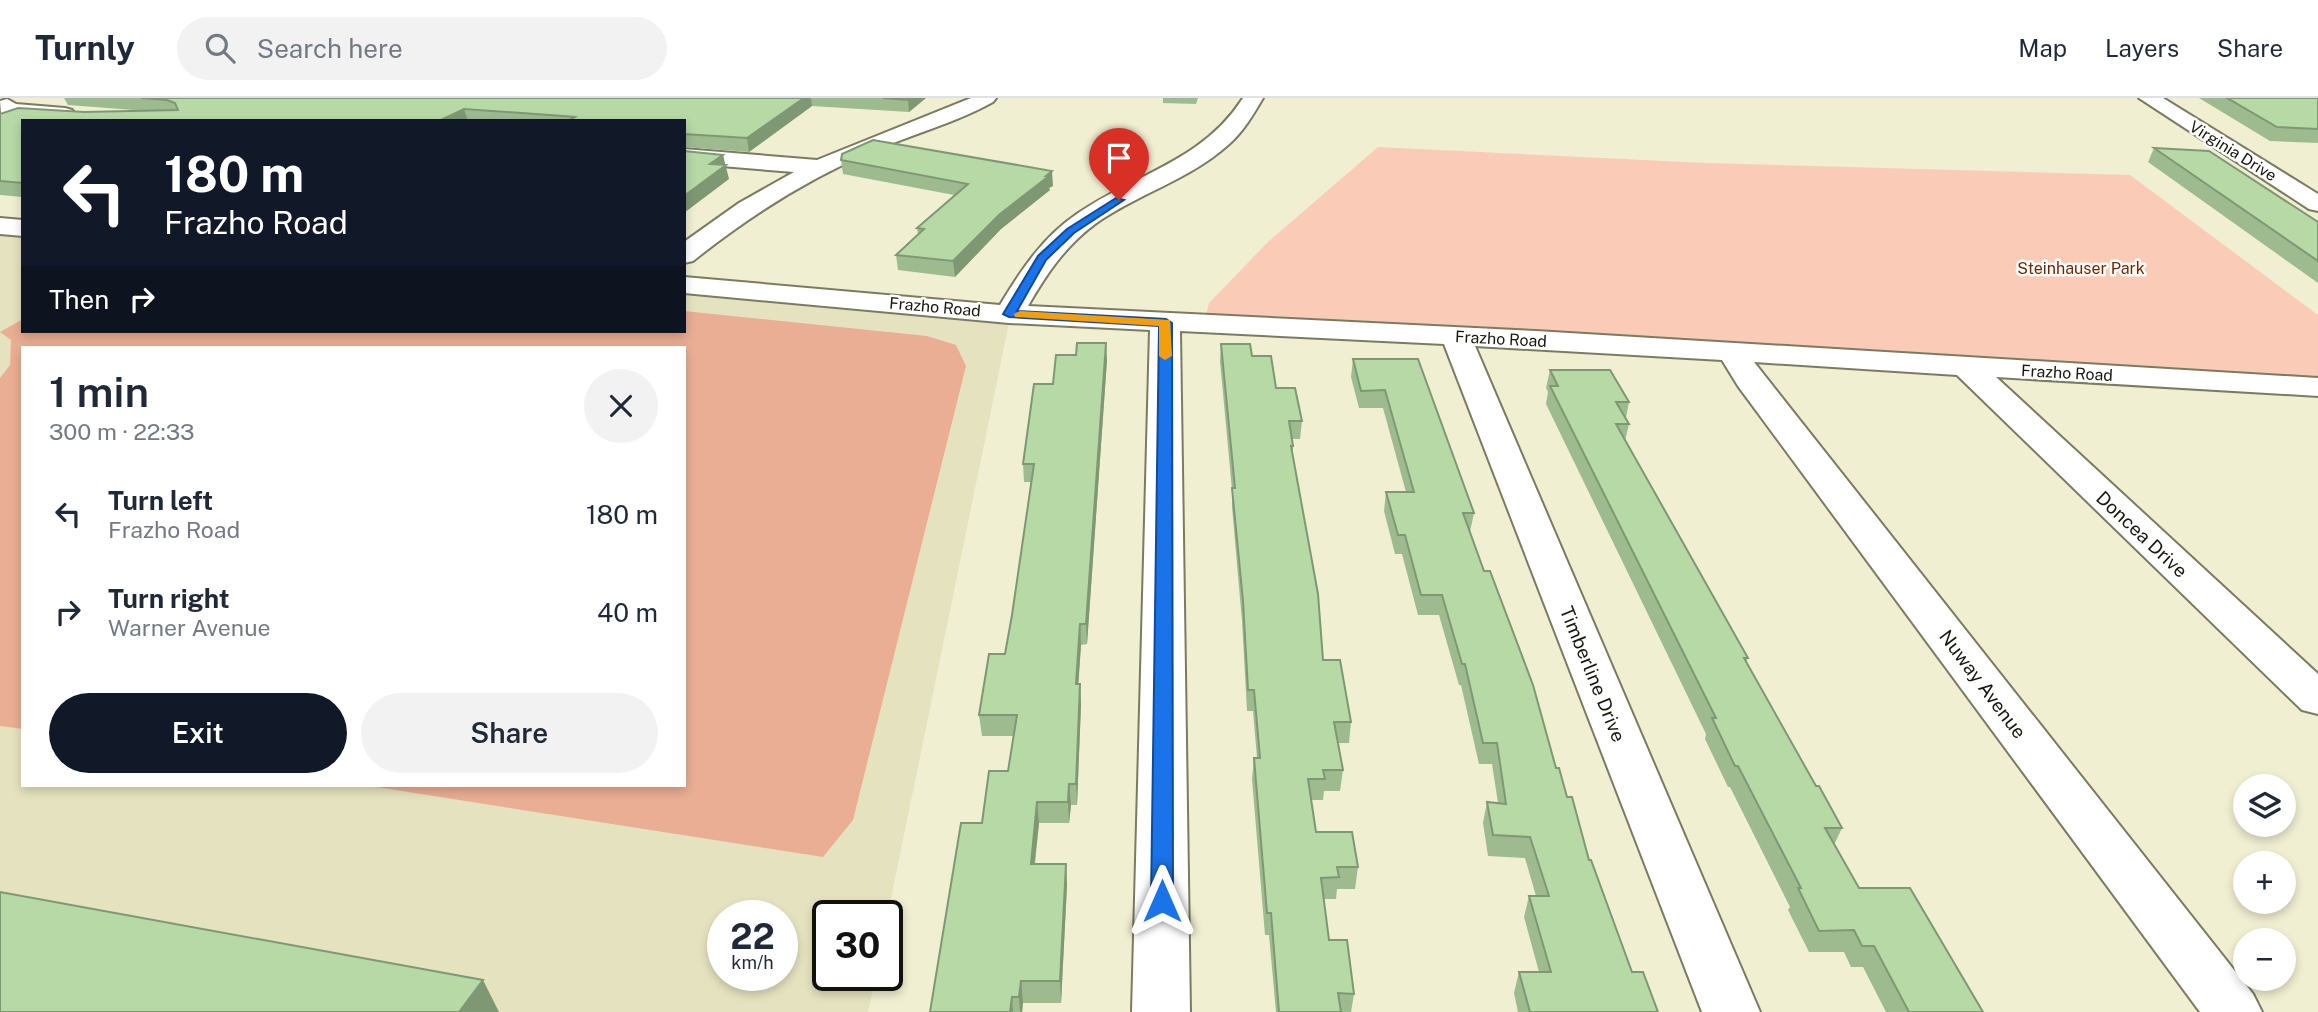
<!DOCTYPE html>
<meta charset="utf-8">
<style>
:root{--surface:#fff;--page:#f2f2f3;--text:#1f2937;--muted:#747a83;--line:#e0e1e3;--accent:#111827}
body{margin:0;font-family:"Public Sans",sans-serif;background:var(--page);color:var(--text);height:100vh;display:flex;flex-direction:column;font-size:26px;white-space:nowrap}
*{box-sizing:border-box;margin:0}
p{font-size:23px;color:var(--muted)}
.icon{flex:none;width:38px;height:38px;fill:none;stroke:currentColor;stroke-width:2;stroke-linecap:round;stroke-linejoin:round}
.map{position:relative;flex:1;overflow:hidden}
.details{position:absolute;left:21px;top:248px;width:665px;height:441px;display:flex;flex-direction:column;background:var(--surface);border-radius:0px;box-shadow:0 4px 10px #0003}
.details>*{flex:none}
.guide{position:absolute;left:21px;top:21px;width:665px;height:214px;border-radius:0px;box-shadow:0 4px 10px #0003;background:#111827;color:#fff;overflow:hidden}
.buttons{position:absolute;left:2233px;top:676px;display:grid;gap:14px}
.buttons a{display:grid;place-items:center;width:63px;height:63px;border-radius:50%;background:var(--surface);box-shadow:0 4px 10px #0003;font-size:35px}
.speed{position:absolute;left:707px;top:802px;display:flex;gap:14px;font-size:35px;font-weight:700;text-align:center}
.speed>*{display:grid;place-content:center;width:91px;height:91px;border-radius:50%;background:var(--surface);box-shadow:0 4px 10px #0003;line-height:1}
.speed small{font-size:18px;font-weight:400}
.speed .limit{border:4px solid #111;border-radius:10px;background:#fff;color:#111}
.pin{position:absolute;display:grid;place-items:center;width:60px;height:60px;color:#fff;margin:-72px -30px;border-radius:50% 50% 50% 0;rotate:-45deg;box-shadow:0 0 7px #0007}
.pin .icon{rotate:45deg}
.me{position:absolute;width:77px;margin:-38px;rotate:0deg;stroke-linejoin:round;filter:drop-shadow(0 0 5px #0008)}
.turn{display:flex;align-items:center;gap:24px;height:147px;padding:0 28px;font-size:32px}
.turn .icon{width:91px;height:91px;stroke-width:2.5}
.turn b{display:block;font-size:49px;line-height:60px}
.then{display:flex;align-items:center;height:66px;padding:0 28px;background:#0003;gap:14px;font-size:26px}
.round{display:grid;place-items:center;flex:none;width:74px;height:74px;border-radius:37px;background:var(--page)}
.summary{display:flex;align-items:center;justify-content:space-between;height:119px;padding:0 28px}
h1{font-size:42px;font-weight:600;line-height:52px}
.action{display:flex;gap:14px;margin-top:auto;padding:14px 28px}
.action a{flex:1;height:80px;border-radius:42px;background:var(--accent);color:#fff;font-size:28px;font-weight:600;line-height:80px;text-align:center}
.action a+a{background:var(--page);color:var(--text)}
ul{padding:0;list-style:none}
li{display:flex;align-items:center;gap:21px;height:98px;padding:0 28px}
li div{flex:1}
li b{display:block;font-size:26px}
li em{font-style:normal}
header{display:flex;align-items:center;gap:42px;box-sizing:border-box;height:98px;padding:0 35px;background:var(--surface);border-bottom:2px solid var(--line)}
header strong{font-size:33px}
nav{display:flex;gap:38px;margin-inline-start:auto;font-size:24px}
.search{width:490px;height:63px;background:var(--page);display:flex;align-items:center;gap:18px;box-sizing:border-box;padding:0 24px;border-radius:38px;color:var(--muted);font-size:26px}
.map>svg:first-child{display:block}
.built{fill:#e5e3bf;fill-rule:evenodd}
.green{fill:#facbb7}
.forest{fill:#e9ae94}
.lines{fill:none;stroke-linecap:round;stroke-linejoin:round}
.minor-casing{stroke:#7c7b61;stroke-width:4}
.minor{fill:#fff;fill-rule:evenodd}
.wall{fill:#9dbb8f}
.shaded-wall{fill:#7f9874}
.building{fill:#b6d9a6;stroke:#7f9874;stroke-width:2}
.route{fill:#1a73e8;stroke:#114b97;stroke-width:2}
.slow{fill:#f59e0b}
.labels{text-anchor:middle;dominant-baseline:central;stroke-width:5;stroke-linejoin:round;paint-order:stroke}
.far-street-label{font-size:16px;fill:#18180e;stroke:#fff}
.far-park-label{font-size:16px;fill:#6e2900;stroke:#fff}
.street-label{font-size:19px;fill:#18180e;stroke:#fff}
</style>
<header>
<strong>Turnly</strong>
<div class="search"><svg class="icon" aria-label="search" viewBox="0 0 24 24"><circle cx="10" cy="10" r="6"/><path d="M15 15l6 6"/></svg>Search here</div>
<nav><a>Map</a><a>Layers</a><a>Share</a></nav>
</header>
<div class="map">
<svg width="2318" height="914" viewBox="0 0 2318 914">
<rect width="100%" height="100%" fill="#f0efd2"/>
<!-- built -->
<path class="built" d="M0,137L23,139V233H684V196L1009,225L887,820V817H828V877H876L868,914H0ZM23,250H684V688H23ZM723,817H782V877H723Z"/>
<!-- green -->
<path class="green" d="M1378,49L1705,65L2130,77L2318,217V279L1206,217L1209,205L1268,144Z"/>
<!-- forest -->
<path class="forest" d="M684,213L927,238L956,247L966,268L853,722L823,759L370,688H684V250H23V631L0,628V280L10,267L11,242L0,234L23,221V233H684Z"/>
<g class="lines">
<defs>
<g id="minor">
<path d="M971,0H996L993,4C955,25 913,36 873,53C808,81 749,118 693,163L684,165V144L739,105L794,74L684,65V51L817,62Z"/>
<path d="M1243,0H1263C1253,17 1243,34 1228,47C1189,82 1137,96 1095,126C1065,148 1046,177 1028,208L1536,233L2318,280V298L1996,279L2318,576V616L2302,612L1957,277L1754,264L2253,896L2262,914H2200L1738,288L1722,262L1475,248L1760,914H1702L1444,246L1180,233L1190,914H1132L1150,232L1009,225L684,195V179L1000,207C1021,172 1043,139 1077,116C1136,75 1202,64 1243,0Z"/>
<path d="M2139,0H2163L2318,96V113L2309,111Z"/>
<path d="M7,1L16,6L65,10L72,12L75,16L72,20L65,22L1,15L0,3Z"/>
<path d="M0,120L23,122V138L0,136Z"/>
</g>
</defs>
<!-- minor casing -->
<use href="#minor" class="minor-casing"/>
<!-- minor -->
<use href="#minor" class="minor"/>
</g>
<!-- wall -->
<g class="wall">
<path d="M64,0H926L909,14L812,8L749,54L684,49V23H23V99L0,97V16L147,13L68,7Z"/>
<path d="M1163,0H1198L1196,6L1163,5Z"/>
<path d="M2199,0H2318V45L2270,43Z"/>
<path d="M2154,50L2318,124V185L2148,64Z"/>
<path d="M841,62L1053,88L1049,90L1050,92L1001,131L955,179L898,172L896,157L918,136L917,130L954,97L843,76Z"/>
<path d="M1221,246L1252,258L1302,323L1300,341H1292L1293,348V357L1323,562L1351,624L1349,645H1338L1343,672L1340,693H1324L1323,702H1311L1316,734L1358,769L1355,791H1337L1336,801H1324L1329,842L1354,896L1351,914H1276L1269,837H1265L1252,681L1254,660H1257L1253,613H1247L1242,523L1232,409V392L1220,263Z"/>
<path d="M1353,261H1418L1474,415L1470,434L1484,473L1589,762L1632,874L1658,914H1518L1514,895L1519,874H1539L1524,819L1529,798H1536L1525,760L1488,758L1483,725L1487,704L1498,705L1492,666H1479L1461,587H1459L1439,517H1418L1402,456H1395L1384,413L1386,394H1406L1383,310H1359L1351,279Z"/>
<path d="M1107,262L1087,546L1081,547L1078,586H1080L1081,607L1077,707H1071L1069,725H1039L1035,766H1066L1067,787L1061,905H1023L1022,914H930L982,725L1008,673L1013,638H982L979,617L1005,556L1012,517L1032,384H1024L1023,366L1053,286Z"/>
<path d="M1550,272L1629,304L1626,320L1629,326L1625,343L1748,560L1746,564L1816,688L1842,730L1834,747L1859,790L1983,914H1886L1863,869H1851L1844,854H1809L1788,812L1790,809L1730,689H1728L1705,641L1706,636L1546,306L1548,294L1546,290Z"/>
</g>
<!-- shaded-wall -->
<g class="shaded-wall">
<path d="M804,0H811L812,8L749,54L747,40Z"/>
<path d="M909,0H926L909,14L908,2Z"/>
<path d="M464,11L468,23H439Z"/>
<path d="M723,57L729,81L684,115V98L710,66Z"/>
<path d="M1052,73L1053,88L1049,90L1050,92L1001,131L955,179L953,163L1000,116Z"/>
<path d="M1106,245L1107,262L1087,546L1086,526Z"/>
<path d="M1080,526L1081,547L1077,607L1076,586Z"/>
<path d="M1080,586L1081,607L1077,707L1076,686Z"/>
<path d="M1069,686L1071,707L1069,725L1068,704Z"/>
<path d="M1037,704L1039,725L1032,787L1031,766Z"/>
<path d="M1066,766L1067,787L1061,905L1060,883Z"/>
<path d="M483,882L499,914H459Z"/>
<path d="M1021,883L1023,905L1022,914H1020L1019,899Z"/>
<path d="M1012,899L1013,914H1010Z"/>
</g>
<!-- building -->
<g class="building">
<path d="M141,0H804L747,40L684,36V23H568L575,19L563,18L464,11L439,23H23V85L0,83V16L18,10L84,14L178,12L175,5L167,2Z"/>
<path d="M883,0H909L908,2Z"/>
<path d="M2227,0H2318V31L2277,29Z"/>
<path d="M873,42L1052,73L1046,78H1049L1000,116L953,163L896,157L924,131L917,130L968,86L841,62L842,56Z"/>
<path d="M2154,50L2209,53L2318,124V163Z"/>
<path d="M684,53L723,57L710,66L726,67L684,98Z"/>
<path d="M1077,245H1106L1086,526H1080L1076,586H1080L1076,686H1069L1068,704H1037L1031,766H1066L1060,883H1021L1019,899H1012L1010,914H930L961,725H982L989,673H1008L1017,617H979L989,556H1005L1012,517L1034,366H1023L1034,286H1053L1056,257H1076Z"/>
<path d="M1221,246H1250L1252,258H1271L1276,290H1295L1302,323H1289L1293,348H1291L1318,496L1323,562H1340L1351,624H1334L1343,672H1323L1325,681H1308L1316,734H1352L1358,769H1337L1339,779L1321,780L1329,842H1347L1354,896L1338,895L1341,914H1279L1271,815H1267L1254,660H1260L1254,592H1248L1243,503L1232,390H1235Z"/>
<path d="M1353,261H1418L1474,415H1463L1484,473H1490L1533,587L1556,670H1559L1567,699H1572L1589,762H1591L1632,874H1643L1658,914H1530L1519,874H1551L1529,798H1549L1530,739L1493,737L1487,704L1506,706L1497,645H1483L1465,566H1462L1442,497H1421L1405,437H1398L1386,394H1414L1385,292L1361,293Z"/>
<path d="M1550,272H1610L1629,304H1616L1629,326H1616L1748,560H1744L1816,688H1819L1842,730H1825L1859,790H1910L1983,914H1909L1874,848H1862L1854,832L1819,833L1798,790H1801L1738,668H1735L1712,620H1716L1550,288H1558Z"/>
<path d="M0,794L483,882L459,914H0Z"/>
</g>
<!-- route -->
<path class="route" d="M1116,100L1124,102L1074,135L1046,162L1017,213L1166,221L1172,225L1173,803L1170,809L1162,812L1154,809L1151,803L1159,228L1009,219L1003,216L1038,158L1067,131Z"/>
<!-- slow -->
<path class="slow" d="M1020,213L1170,222L1172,258L1165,262L1159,258V228L1015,219L1014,216Z"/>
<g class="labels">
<!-- far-street labels -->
<g class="far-street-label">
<text transform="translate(2233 53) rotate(32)">Virginia Drive</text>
<text transform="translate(935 209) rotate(5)">Frazho Road</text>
<text transform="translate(1501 241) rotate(3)">Frazho Road</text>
<text transform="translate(2067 275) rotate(3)">Frazho Road</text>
</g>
<!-- far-park labels -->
<g class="far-park-label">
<text x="2081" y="170">Steinhauser Park</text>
</g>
<!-- street labels -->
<g class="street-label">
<text transform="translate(2142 436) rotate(43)">Doncea Drive</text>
<text transform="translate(1593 576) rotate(68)">Timberline Drive</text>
<text transform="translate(1983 586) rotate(53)">Nuway Avenue</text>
</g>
</g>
</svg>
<div class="buttons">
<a><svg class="icon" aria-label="layers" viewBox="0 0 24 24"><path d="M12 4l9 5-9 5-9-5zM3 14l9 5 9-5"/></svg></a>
<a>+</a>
<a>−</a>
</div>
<div class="speed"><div>22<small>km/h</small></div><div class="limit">30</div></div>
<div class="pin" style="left:1119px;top:102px;background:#d93025"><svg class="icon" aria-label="arrive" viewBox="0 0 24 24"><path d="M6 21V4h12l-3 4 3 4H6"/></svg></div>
<svg class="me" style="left:1162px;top:803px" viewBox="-20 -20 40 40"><path d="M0-17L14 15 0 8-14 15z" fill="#1a73e8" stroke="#fff" stroke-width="4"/></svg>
<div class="guide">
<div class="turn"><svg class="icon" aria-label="left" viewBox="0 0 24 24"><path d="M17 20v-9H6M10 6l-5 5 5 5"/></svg><div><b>180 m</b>Frazho Road</div></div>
<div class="then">Then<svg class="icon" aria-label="right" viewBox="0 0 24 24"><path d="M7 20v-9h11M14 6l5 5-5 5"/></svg></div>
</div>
<section class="details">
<div class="summary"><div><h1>1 min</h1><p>300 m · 22:33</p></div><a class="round"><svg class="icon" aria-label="close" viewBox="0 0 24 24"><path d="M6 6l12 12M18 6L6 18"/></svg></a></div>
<ul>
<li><svg class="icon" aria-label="left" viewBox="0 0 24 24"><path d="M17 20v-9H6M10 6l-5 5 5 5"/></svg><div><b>Turn left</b><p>Frazho Road</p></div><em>180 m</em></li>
<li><svg class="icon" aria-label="right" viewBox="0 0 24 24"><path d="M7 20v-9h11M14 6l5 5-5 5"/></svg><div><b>Turn right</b><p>Warner Avenue</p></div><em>40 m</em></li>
</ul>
<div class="action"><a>Exit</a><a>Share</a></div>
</section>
</div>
